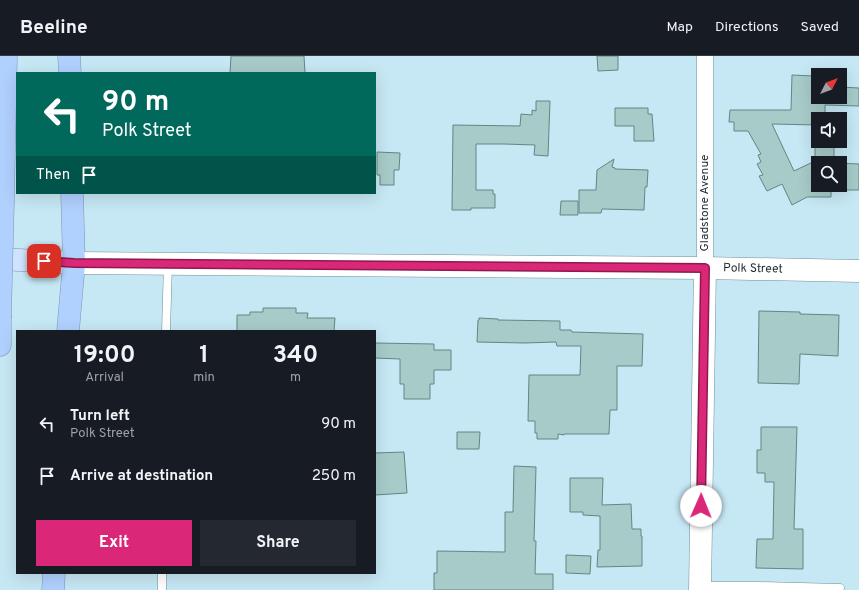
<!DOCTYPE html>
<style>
:root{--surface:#171b24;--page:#242831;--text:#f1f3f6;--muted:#9ea1a6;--line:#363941;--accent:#db2777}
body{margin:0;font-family:Overpass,sans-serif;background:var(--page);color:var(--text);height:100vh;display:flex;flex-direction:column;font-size:15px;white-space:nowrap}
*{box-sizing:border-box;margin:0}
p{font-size:13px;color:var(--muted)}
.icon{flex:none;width:22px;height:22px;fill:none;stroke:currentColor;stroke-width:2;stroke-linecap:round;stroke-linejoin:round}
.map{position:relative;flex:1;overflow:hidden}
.side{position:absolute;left:16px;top:274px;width:360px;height:244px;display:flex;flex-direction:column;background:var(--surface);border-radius:0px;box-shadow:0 4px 16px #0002}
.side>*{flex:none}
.guide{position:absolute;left:16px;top:16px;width:360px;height:122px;border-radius:0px;box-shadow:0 4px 16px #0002;background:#00695c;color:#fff;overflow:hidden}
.needle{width:26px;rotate:48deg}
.fabs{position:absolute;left:811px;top:12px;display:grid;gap:8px}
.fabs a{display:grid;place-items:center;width:36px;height:36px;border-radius:0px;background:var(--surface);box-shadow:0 4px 16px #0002;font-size:20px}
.pin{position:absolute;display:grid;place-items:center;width:34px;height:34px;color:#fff;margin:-17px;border-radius:8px;box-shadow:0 2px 6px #0006}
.me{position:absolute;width:44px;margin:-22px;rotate:1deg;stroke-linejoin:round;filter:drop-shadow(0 0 3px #0008)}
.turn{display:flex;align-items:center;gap:14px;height:84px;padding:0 20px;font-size:18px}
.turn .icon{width:52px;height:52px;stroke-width:2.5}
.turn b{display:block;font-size:28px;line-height:34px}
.then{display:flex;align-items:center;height:38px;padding:0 20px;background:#0003;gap:8px;font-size:15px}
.eta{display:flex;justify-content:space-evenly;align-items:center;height:68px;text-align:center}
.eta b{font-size:24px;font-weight:700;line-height:28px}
.button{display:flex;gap:8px;margin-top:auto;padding:8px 20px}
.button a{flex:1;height:46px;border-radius:0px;background:var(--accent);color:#fff;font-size:16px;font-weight:700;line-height:46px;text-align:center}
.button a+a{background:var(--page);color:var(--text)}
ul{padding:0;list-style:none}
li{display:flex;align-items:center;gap:12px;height:52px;padding:0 20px}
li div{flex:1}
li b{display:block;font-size:15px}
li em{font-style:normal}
header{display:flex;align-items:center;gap:24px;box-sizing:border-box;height:56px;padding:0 20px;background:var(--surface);border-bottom:1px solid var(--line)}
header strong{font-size:19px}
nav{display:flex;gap:22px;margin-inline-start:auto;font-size:14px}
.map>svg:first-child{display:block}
.building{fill:#a7cbc9;stroke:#638683;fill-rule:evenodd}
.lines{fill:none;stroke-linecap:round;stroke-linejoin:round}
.lane-casing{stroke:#708f9b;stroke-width:9}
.street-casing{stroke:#708f9b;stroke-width:17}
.secondary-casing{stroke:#708f9b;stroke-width:23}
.primary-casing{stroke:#7c95b5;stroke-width:23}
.highway-casing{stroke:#7c95b5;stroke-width:23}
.lane{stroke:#fff;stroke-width:8}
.street{stroke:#fff;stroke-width:16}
.secondary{stroke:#fff;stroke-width:22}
.primary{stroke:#d0e3fe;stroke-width:22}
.highway{stroke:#b0d0fe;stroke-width:22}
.highway-bridge-casing{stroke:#7c95b5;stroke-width:23;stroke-linecap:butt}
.highway-bridge{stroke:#b0d0fe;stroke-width:22}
.route-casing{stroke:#8e194d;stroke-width:10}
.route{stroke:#db2777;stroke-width:7}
.labels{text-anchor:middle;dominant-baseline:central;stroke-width:4;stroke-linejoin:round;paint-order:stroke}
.street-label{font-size:12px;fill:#1c282d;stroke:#fff}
</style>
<header>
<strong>Beeline</strong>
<nav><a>Map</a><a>Directions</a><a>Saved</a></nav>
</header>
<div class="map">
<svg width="859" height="534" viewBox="0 0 859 534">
<rect width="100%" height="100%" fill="#c6e7f4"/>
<!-- building -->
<g class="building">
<path d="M231,0H304L305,17H230Z"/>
<path d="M597,0H618V14L598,15Z"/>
<path d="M792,19L813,20V31H818V41H840V31L859,32V50L825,49V63H818V69L772,68L794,115L815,105V85H829V90H834V107L859,108V134H831V141H807L792,149L782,128L767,135L759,120L763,119L757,108L761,106L758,99L761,98L748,75H734V66H729L730,54H791ZM818,107H840V129H818Z"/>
<path d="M536,45H550L548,100L534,99L535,89L504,88H476V134H493V138H495V152H471V154H452L453,69L520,70L521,58L532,59V54L536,55Z"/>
<path d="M615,52H648V58H652L654,85H634V70H615Z"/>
<path d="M377,96L400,97L399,114H394V129H380V119H377Z"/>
<path d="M614,103L612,111L615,112V113L648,114L647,131H645L644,154L602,153L601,157H579V134H596L597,114Z"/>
<path d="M561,145H578V159H560Z"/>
<path d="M263,252H296V257H308L307,262H335L334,275H237V259H250V256H263Z"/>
<path d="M759,255L800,256V258L839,259L838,300L800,298L799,328L758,327Z"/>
<path d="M479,262L498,263V264L560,265V274H571L572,276L643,278L642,310H617V354H610L609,378H564V379L558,378V383H537V377H535V365H528L529,319H580L581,290H557L556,286L524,287L477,286L478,264H479Z"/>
<path d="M375,287L434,288V294H451V314H434V328H430V343H404V328H400V303L375,302Z"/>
<path d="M761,371H797L794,473H803V513L756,512L757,483H773L774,426H765V417H757V394H761Z"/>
<path d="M457,376H480L479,393H457Z"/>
<path d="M404,396L407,437L375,439V397Z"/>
<path d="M514,410L536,411L534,485H536L535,518H553V534H434V517H437V495L505,496V456H513Z"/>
<path d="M570,422H603L602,449L631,448L632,473H641V480H642V510L597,511L598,494H600V460L583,459V456H570Z"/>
<path d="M566,499L591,500L590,518L566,517Z"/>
</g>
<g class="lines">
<defs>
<g id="lane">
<path d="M166,275L168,208"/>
<path d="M701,530H758L840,532"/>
<path d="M162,534V517"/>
</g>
<path id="street" d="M705,212V0"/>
<g id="secondary">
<path id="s1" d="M74,207L705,212L859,215"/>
<path d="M700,534L705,212"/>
</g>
<path id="primary" d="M0,203L74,207"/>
<g id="highway">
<path d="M69,0L70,17"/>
<path d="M3,145L6,0"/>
<path d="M68,275L74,207L72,137"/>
<path d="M0,289V262"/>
<path d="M53,534L54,517"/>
</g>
</defs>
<!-- lane casing -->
<use href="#lane" class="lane-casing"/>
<!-- street casing -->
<use href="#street" class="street-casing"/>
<!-- secondary casing -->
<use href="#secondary" class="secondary-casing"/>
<!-- primary casing -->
<use href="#primary" class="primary-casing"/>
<!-- highway casing -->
<use href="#highway" class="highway-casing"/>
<!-- lane -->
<use href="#lane" class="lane"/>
<!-- street -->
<use href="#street" class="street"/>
<!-- secondary -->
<use href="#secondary" class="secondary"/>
<!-- primary -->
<use href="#primary" class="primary"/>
<!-- highway -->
<use href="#highway" class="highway"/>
<defs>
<path id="highway-bridge" d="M0,262L3,145"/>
</defs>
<!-- highway-bridge casing -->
<use href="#highway-bridge" class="highway-bridge-casing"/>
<!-- highway-bridge -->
<use href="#highway-bridge" class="highway-bridge"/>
</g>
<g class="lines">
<defs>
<path id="route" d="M44,205L74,207L705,212L701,450"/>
</defs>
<!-- route casing -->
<use href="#route" class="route-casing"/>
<!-- route -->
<use href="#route" class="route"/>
</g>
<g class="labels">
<!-- street labels -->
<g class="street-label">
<text transform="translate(705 147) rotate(-90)">Gladstone Avenue</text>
<text stroke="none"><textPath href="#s1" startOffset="679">Polk Street</textPath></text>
</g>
</g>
</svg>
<div class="fabs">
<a><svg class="needle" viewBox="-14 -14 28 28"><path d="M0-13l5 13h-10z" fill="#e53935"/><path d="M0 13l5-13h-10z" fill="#9ea1a6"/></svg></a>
<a><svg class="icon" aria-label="sound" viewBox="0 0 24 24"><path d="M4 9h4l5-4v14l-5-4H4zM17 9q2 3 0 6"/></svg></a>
<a><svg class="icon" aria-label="search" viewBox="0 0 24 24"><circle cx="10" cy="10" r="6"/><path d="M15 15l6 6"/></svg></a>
</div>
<div class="pin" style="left:44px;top:205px;background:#d93025"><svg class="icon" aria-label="arrive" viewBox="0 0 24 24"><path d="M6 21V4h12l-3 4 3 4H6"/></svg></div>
<svg class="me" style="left:701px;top:450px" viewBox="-20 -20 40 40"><circle r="19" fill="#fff"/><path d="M0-13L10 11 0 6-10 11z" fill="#db2777"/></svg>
<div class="guide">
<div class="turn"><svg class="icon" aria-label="left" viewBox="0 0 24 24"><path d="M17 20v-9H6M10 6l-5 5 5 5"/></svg><div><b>90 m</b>Polk Street</div></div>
<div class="then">Then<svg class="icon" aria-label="arrive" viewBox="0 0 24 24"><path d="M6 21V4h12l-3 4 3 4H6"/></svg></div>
</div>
<section class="side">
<div class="eta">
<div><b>19:00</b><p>Arrival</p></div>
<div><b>1</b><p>min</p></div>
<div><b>340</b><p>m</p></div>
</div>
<ul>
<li><svg class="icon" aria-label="left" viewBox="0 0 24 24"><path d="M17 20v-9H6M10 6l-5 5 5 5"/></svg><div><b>Turn left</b><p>Polk Street</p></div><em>90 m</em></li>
<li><svg class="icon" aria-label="arrive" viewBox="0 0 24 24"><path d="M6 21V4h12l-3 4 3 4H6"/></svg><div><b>Arrive at destination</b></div><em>250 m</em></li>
</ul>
<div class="button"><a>Exit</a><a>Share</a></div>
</section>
</div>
